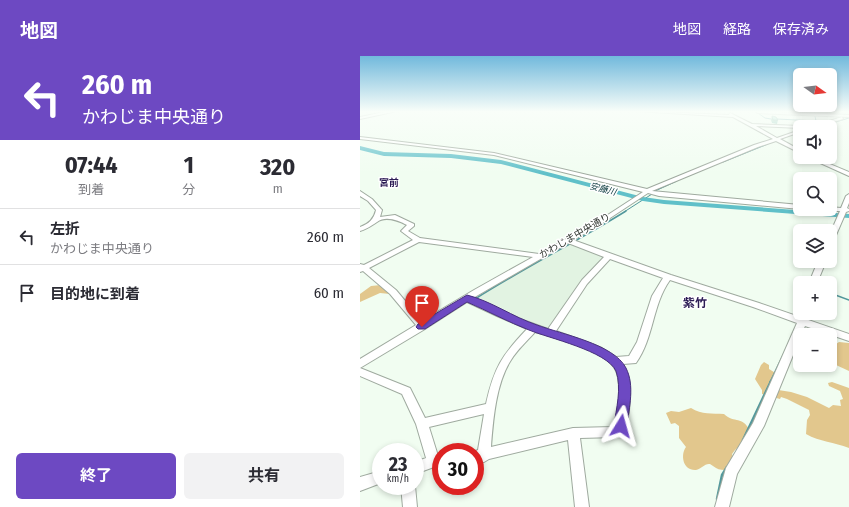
<!DOCTYPE html>
<html lang="ja">
<meta charset="utf-8">
<style>
:root{--surface:#fff;--page:#f2f2f3;--text:#2b2b33;--muted:#7c7c81;--line:#e1e1e2;--accent:#6d49c2}
body{margin:0;font-family:"Fira Sans Condensed","Noto Sans JP",sans-serif;background:var(--page);color:var(--text);height:100vh;display:flex;flex-direction:column;font-size:15px;white-space:nowrap}
*{box-sizing:border-box;margin:0}
p{font-size:13px;color:var(--muted)}
.icon{flex:none;width:22px;height:22px;fill:none;stroke:currentColor;stroke-width:2;stroke-linecap:round;stroke-linejoin:round}
.map{position:relative;flex:1;overflow:hidden}
.side{display:flex;flex-direction:column;background:var(--surface);width:360px}
.side>*{flex:none}
.banner{background:#6d49c2;color:#fff;overflow:hidden}
.needle{width:26px;rotate:104deg}
.tools{position:absolute;left:433px;top:12px;display:grid;gap:8px}
.tools a{display:grid;place-items:center;width:44px;height:44px;border-radius:6px;background:var(--surface);box-shadow:0 2px 6px #0003;font-size:20px}
.speed{position:absolute;left:12px;top:387px;display:flex;gap:8px;font-size:20px;font-weight:700;text-align:center}
.speed>*{display:grid;place-content:center;width:52px;height:52px;border-radius:50%;background:var(--surface);box-shadow:0 2px 6px #0003;line-height:1}
.speed small{font-size:10px;font-weight:400}
.speed .limit{border:6px solid #d22;background:#fff;color:#111}
.pin{position:absolute;display:grid;place-items:center;width:34px;height:34px;color:#fff;margin:-41px -17px;border-radius:50% 50% 50% 0;rotate:-45deg;box-shadow:0 0 4px #0007}
.pin .icon{rotate:45deg}
.me{position:absolute;width:44px;margin:-22px;rotate:8deg;stroke-linejoin:round;filter:drop-shadow(0 0 3px #0008)}
.turn{display:flex;align-items:center;gap:14px;height:84px;padding:0 16px;font-size:18px}
.turn .icon{width:52px;height:52px;stroke-width:2.5}
.turn b{display:block;font-size:28px;line-height:34px}
.eta{display:flex;justify-content:space-evenly;align-items:center;height:68px;text-align:center}
.eta b{font-size:24px;font-weight:700;line-height:28px}
.cta{display:flex;gap:8px;margin-top:auto;padding:8px 16px}
.cta a{flex:1;height:46px;border-radius:6px;background:var(--accent);color:#fff;font-size:16px;font-weight:700;line-height:46px;text-align:center}
.cta a+a{background:var(--page);color:var(--text)}
ul{padding:0;list-style:none}
li{display:flex;align-items:center;gap:12px;height:56px;padding:0 16px;border-top:1px solid var(--line)}
li div{flex:1}
li b{display:block;font-size:15px}
li em{font-style:normal}
header{display:flex;align-items:center;gap:24px;box-sizing:border-box;height:56px;padding:0 20px;background:var(--accent);color:#fff}
header strong{font-size:19px}
nav{display:flex;gap:22px;margin-inline-start:auto;font-size:14px}
main{display:flex;flex:1;min-height:0}
.map>svg:first-child{display:block}
.built{fill:#e2f3e2}
.green{fill:#e2c78d}
.lines{fill:none;stroke-linecap:round;stroke-linejoin:round}
.stream-far2{stroke:#53989c;stroke-width:1}
.stream-far1{stroke:#53989c;stroke-width:1.5}
.stream{stroke:#53989c;stroke-width:2.5}
.river{fill:#60c0c9;fill-rule:evenodd}
.minor-casing{stroke:#9faa9f;stroke-width:2}
.minor{fill:#fff;fill-rule:evenodd}
.wall{fill:#6eb9a4}
.building{fill:#80d7bf;stroke:#5a9686}
.route{fill:#6d49c2;stroke:#472f7e}
.labels{text-anchor:middle;dominant-baseline:central;stroke-width:3;stroke-linejoin:round;paint-order:stroke}
.far-water-label{font-size:9px;font-style:italic;fill:#033438;stroke:#fff}
.far-quarter-label{font-size:10px;font-weight:bold;fill:#2c1b55;stroke:#fff}
.street-label{font-size:10px;fill:#343934;stroke:#fff}
.quarter-label{font-size:12px;font-weight:bold;fill:#2c1b55;stroke:#fff}
</style>
<header>
<strong>地図</strong>
<nav><a>地図</a><a>経路</a><a>保存済み</a></nav>
</header>
<main>
<section class="side">
<div class="banner">
<div class="turn"><svg class="icon" aria-label="left" viewBox="0 0 24 24"><path d="M17 20v-9H6M10 6l-5 5 5 5"/></svg><div><b>260 m</b>かわじま中央通り</div></div>
</div>
<div class="eta">
<div><b>07:44</b><p>到着</p></div>
<div><b>1</b><p>分</p></div>
<div><b>320</b><p>m</p></div>
</div>
<ul>
<li><svg class="icon" aria-label="left" viewBox="0 0 24 24"><path d="M17 20v-9H6M10 6l-5 5 5 5"/></svg><div><b>左折</b><p>かわじま中央通り</p></div><em>260 m</em></li>
<li><svg class="icon" aria-label="arrive" viewBox="0 0 24 24"><path d="M6 21V4h12l-3 4 3 4H6"/></svg><div><b>目的地に到着</b></div><em>60 m</em></li>
</ul>
<div class="cta"><a>終了</a><a>共有</a></div>
</section>
<div class="map">
<svg width="489" height="451" viewBox="0 0 489 451">
<rect width="100%" height="100%" fill="#f1fdf1"/>
<!-- built -->
<path class="built" d="M210,187L245,201L225,221L189,272L186,273L114,243L140,226Z"/>
<!-- green -->
<g class="green">
<path d="M21,229L30,238L20,237L0,246V238L11,230Z"/>
<path d="M479,286L489,287V315L476,309L477,307L474,304L477,297L476,288Z"/>
<path d="M404,306L409,309V313L417,318L412,333L431,336L447,341L469,352L473,349L481,350L480,344L483,343L480,335L469,330L468,327L472,326L489,332V331V392C474,386 460,386 446,378L447,364L450,359L449,354L427,343L421,341L420,343L402,338V334L395,323L401,309Z"/>
<path d="M331,352C342,359 352,357 364,358C375,368 382,359 390,375L385,385L375,394L372,398L374,404L368,414C364,414 359,414 356,412C354,411 352,409 350,408C345,407 341,413 336,414C323,415 320,399 326,391L319,382V370L315,367L311,368L306,357L311,355L319,356Z"/>
</g>
<g class="lines">
<!-- stream-far2 -->
<g class="stream-far2">
<path d="M395,55L405,62L411,63"/>
<path d="M417,63L456,65L454,55"/>
<path d="M459,71L489,62"/>
<path d="M428,80L440,76"/>
<path d="M363,106L408,88"/>
<path d="M295,135L317,125"/>
<path d="M264,156L292,138"/>
</g>
<!-- stream-far1 -->
<g class="stream-far1">
<path d="M470,237L489,244"/>
<path d="M115,243C164,212 216,186 266,155"/>
<path d="M440,263L443,257"/>
<path d="M410,326L426,293"/>
</g>
<!-- stream -->
<g class="stream">
<path d="M383,384L411,325"/>
<path d="M357,443L362,419L367,411"/>
</g>
<!-- river -->
<path class="river" d="M0,90L24,96L91,98L141,104L283,141L304,144L489,158V162L304,148L283,145L141,108L91,102L24,100L0,94Z"/>
<defs>
<g id="minor">
<path d="M29,55H37L0,63V61Z"/>
<path d="M277,55L369,59L370,57L392,68L441,70L440,72L396,70L417,82L440,74V76L420,83L440,94V97L416,85L398,91L292,135L440,149V153L299,140L288,137L244,166L213,184L311,219L399,247L489,278V285L445,270L441,279H440V282L404,370L377,418L369,451H355L366,412L393,367L437,267L393,251L310,224C292,249 294,282 276,307L263,308C265,313 268,318 269,323C271,336 271,376 256,381L220,382L229,451H215L208,384L129,403L124,406L115,407V396H113L118,394L124,358L69,371L78,400L81,401V413L74,411L55,418V406L66,402L56,368L42,338L0,320V312L50,332L65,362L126,348C134,312 142,299 167,273L137,260L107,246L65,273L0,312V303L56,269L30,238L3,215L0,216V208L4,209L53,184L41,175L47,169C39,165 26,159 17,166C11,170 7,173 0,175V171C9,168 14,163 16,154L8,145L0,140V135L12,143L21,153L22,154L20,161L35,159L54,168V170L48,175L60,182L179,198L240,164L283,136L134,99L0,83V81L134,97L287,133L394,89L413,83L373,61ZM59,186L173,201L114,234L62,265L36,234L9,212ZM208,187L244,201L222,224L188,273L152,260L113,242ZM250,203L303,222L292,240L277,286L269,300L256,301L242,292L232,288L196,275L227,228ZM175,276C196,282 244,294 255,313C260,321 259,332 259,341C258,351 258,362 253,371L213,372L131,391C133,364 136,327 151,304C157,294 167,285 175,276Z"/>
<path d="M398,55L489,59V61L398,57L396,56Z"/>
<path d="M482,61L483,63L456,71H450Z"/>
<path d="M447,101H453L489,116V120Z"/>
<path d="M489,138V147L487,152L489,153V155L486,156L473,186L470,188V178L480,155H470L467,153H470V151L481,152L486,140Z"/>
<path d="M458,205H466L457,227H449Z"/>
<path d="M21,415V427L0,435V421Z"/>
<path d="M41,430H55L57,451H43Z"/>
</g>
</defs>
<!-- minor casing -->
<use href="#minor" class="minor-casing"/>
<!-- minor -->
<use href="#minor" class="minor"/>
</g>
<!-- wall -->
<path class="wall" d="M412,60L418,64L417,68L412,67L411,64Z"/>
<!-- building -->
<path class="building" d="M412,60L416,61L418,64H413Z"/>
<!-- sky -->
<linearGradient id="sky" x2="0" y2="1"><stop stop-color="#71b9dc"/><stop offset="0.47" stop-color="#f9fef9"/><stop offset="1" stop-color="#f9fef9" stop-opacity="0"/></linearGradient>
<rect width="489" height="118" fill="url(#sky)"/>
<!-- route -->
<path class="route" d="M107,239C131,245 153,261 177,269C201,278 254,288 266,312C275,330 269,351 267,370L265,374L261,376L256,374L254,370C256,353 262,332 256,315C247,295 188,282 169,274C148,266 128,255 107,246L65,273H58L56,271L58,268Z"/>
<g class="labels">
<!-- far-water labels -->
<g class="far-water-label">
<text transform="translate(243 133) rotate(15)">安藤川</text>
</g>
<!-- far-quarter labels -->
<g class="far-quarter-label">
<text x="29" y="127">宮前</text>
</g>
<!-- street labels -->
<g class="street-label">
<text transform="translate(215 180) rotate(-30)">かわじま中央通り</text>
</g>
<!-- quarter labels -->
<g class="quarter-label">
<text x="335" y="247">紫竹</text>
</g>
</g>
</svg>
<div class="tools">
<a><svg class="needle" viewBox="-14 -14 28 28"><path d="M0-13l5 13h-10z" fill="#e53935"/><path d="M0 13l5-13h-10z" fill="#7c7c81"/></svg></a>
<a><svg class="icon" aria-label="sound" viewBox="0 0 24 24"><path d="M4 9h4l5-4v14l-5-4H4zM17 9q2 3 0 6"/></svg></a>
<a><svg class="icon" aria-label="search" viewBox="0 0 24 24"><circle cx="10" cy="10" r="6"/><path d="M15 15l6 6"/></svg></a>
<a><svg class="icon" aria-label="layers" viewBox="0 0 24 24"><path d="M12 4l9 5-9 5-9-5zM3 14l9 5 9-5"/></svg></a>
<a>+</a>
<a>−</a>
</div>
<div class="speed"><div>23<small>km/h</small></div><div class="limit">30</div></div>
<div class="pin" style="left:62px;top:271px;background:#d93025"><svg class="icon" aria-label="arrive" viewBox="0 0 24 24"><path d="M6 21V4h12l-3 4 3 4H6"/></svg></div>
<svg class="me" style="left:261px;top:370px" viewBox="-20 -20 40 40"><path d="M0-17L14 15 0 8-14 15z" fill="#6d49c2" stroke="#fff" stroke-width="4"/></svg>
</div>
</main>
